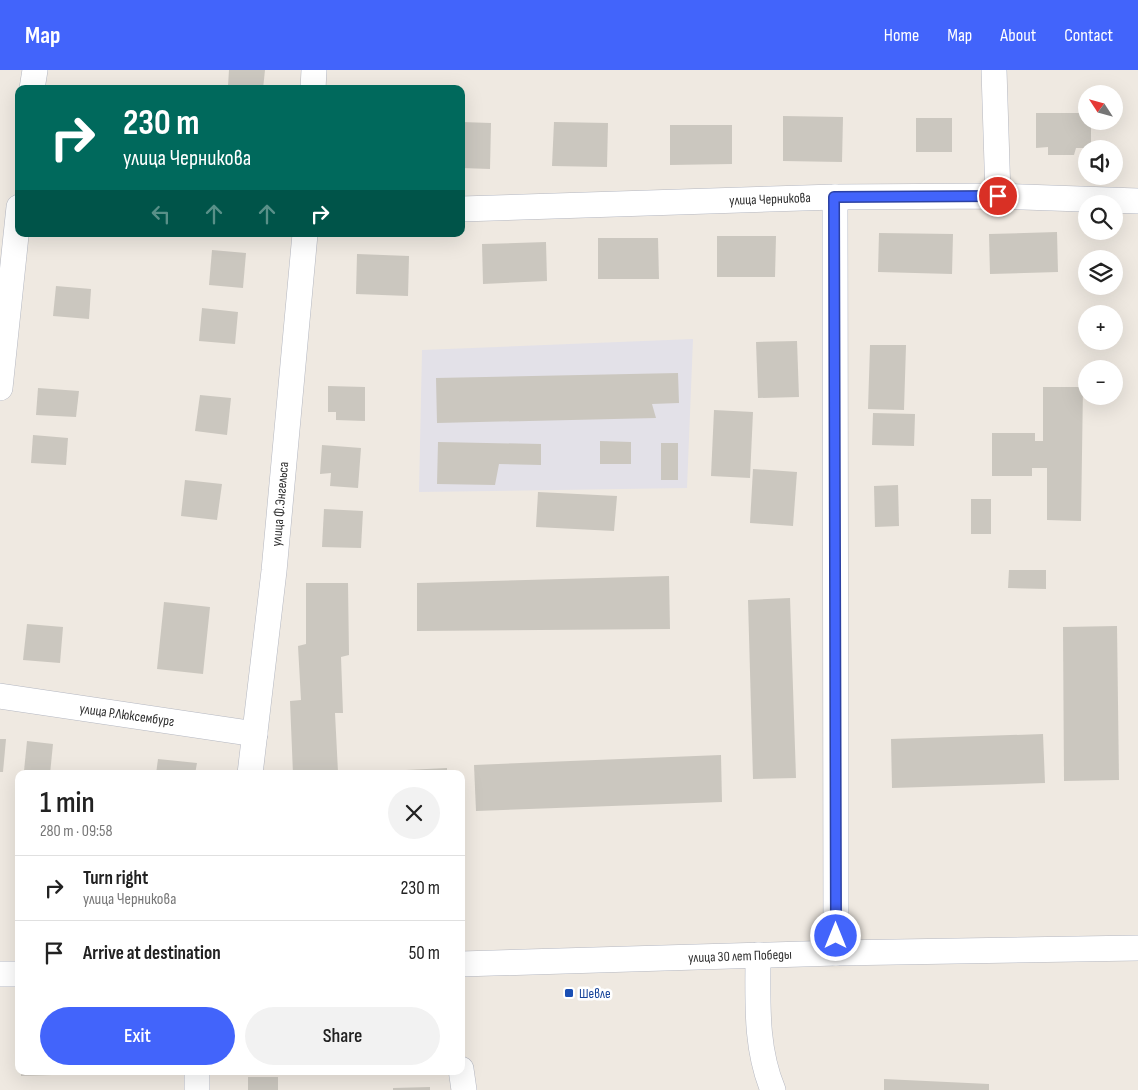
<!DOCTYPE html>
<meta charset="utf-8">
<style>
:root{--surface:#fff;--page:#f2f2f2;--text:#222;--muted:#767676;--line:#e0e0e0;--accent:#4264fb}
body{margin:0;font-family:"Sofia Sans Condensed",sans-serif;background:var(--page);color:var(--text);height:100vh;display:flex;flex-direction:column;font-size:19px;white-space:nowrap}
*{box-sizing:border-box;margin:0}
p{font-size:16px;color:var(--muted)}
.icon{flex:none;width:28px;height:28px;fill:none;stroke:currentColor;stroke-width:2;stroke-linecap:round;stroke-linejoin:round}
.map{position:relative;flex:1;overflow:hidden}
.details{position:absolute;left:15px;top:700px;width:450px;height:305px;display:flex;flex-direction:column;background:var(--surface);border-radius:10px;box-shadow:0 5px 20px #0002}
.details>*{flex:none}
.guide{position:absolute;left:15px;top:15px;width:450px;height:152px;border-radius:10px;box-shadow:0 5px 20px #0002;background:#00695c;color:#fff;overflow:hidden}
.needle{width:32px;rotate:306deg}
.controls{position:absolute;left:1078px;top:15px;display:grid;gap:10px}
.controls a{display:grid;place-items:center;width:45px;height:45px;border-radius:50%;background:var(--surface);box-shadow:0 5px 20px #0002;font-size:25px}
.pin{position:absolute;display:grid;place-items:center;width:42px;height:42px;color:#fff;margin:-21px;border:2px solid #fff;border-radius:50%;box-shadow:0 1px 5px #0007}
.me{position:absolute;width:55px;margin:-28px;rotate:0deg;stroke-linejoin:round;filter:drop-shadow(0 0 4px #0008)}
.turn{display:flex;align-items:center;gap:18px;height:105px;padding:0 25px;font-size:22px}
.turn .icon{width:65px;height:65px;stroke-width:2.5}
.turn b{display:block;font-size:35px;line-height:42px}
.lanes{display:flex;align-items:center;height:48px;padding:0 25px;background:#0003;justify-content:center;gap:25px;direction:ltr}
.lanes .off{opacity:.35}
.round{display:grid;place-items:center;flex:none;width:52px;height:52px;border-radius:26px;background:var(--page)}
.head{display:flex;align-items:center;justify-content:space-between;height:85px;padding:0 25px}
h1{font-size:30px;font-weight:600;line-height:38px}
.cta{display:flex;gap:10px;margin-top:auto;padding:10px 25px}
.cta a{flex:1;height:58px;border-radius:30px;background:var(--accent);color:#fff;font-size:20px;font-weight:600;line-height:58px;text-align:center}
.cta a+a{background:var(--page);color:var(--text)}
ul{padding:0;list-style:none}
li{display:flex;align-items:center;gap:15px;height:65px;padding:0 25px;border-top:1px solid var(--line)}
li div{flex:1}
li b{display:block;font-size:19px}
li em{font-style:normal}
header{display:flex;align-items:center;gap:30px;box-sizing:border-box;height:70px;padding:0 25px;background:var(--accent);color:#fff}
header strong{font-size:24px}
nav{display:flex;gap:28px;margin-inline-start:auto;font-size:18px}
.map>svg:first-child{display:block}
.industrial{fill:#e3e1e8}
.building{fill:#cbc7bf}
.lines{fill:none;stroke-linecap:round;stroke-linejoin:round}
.minor-casing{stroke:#b4b7c1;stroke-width:26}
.minor{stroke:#fff;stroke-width:25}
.route-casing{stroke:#2b41a3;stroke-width:12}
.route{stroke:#4264fb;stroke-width:9}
.transit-dot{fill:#1a4fb4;stroke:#fff;stroke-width:2}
.labels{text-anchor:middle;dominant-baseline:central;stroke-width:5;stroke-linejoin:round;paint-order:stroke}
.street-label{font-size:14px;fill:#2e2e2e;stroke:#fff}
.transit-label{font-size:14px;fill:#164399;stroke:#fff;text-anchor:start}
</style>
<header>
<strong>Map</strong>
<nav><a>Home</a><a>Map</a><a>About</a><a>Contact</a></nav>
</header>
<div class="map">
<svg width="1138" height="1020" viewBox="0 0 1138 1020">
<rect width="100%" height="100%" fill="#efe9e1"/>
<!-- industrial -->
<path class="industrial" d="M693,269L687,418L419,422L422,280Z"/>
<!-- building -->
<g class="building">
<path d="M229,0H265L263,19L228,16Z"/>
<path d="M1036,43H1086V51H1091V78H1076L1074,85H1048V77L1036,78Z"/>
<path d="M783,46L843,47L842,92L783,91Z"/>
<rect x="916" y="48" width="36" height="34"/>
<path d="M461,52L491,53L490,99L461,98Z"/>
<path d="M554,52L608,53L607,97L552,96Z"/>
<path d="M670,55H732V94L670,95Z"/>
<path d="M1057,162L1058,202L990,204L989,164Z"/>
<path d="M879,163L953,164L952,204L878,202Z"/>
<path d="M717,166H776L775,207H717Z"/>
<path d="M598,168H658L659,209H598Z"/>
<path d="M546,172L547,211L483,214L482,174Z"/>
<path d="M212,180L246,183L243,218L209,215Z"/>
<path d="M357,184L409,186L408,226L356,224Z"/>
<path d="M56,216L91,219L89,249L53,246Z"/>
<path d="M202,238L238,242L235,274L199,271Z"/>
<path d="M797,271L799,327L758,328L756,272Z"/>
<path d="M870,275H906L904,340L868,339Z"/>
<path d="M678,303L679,333L652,334L656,348L437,353L436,308Z"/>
<path d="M328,316L365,317V351L336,350V342H328Z"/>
<path d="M1043,317H1083L1081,451L1047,450V398H1032V406H992V363H1035V371H1043Z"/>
<path d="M38,318L79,321L76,347L36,345Z"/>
<path d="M200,325L231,328L227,365L195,361Z"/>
<path d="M714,340L753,342L750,408L711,406Z"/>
<path d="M873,343L915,344L914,376L872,375Z"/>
<path d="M33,365L68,368L66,395L31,393Z"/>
<path d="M600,371L631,372V394H600Z"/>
<path d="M438,372L541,374V395L499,394L495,415L437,414Z"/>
<rect x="661" y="373" width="17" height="37"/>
<path d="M322,375L361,378L358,418L330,416L331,403L320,404Z"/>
<path d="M753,399L797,402L793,456L750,453Z"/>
<path d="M185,410L222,414L217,450L181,446Z"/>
<path d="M898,415L899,456L875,457L874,416Z"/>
<path d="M538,422L617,426L614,461L536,457Z"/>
<rect x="971" y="429" width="20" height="35"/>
<path d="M324,439L363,441L361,478L322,477Z"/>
<path d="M1009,500H1046V519L1008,518Z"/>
<path d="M669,506L670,559L417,561V513Z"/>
<path d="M306,513H348L349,585L341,587L343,643H335L338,702L293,704L290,631L301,630L298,576L306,574Z"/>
<path d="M790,528L796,708L753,709L748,530Z"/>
<path d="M164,532L210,537L203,604L157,599Z"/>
<path d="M27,554L63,557L60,593L23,590Z"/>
<path d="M1117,556L1119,710L1064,711L1063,557Z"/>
<path d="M1043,664L1045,713L892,718L891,669Z"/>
<path d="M0,669H6L3,702H0Z"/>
<path d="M27,671L53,674L50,704L24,701Z"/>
<path d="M721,685L722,732L476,741L474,695Z"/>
<path d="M158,689L197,693L195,704H156Z"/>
<path d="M447,698V704H365V702Z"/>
<path d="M21,1001H115V1003L21,1006Z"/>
<rect x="248" y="1007" width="30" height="13"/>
<path d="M884,1009L989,1014V1020H884Z"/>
<path d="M430,1017V1020H393V1018Z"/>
</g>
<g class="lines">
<defs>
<g id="minor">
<path d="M994,0L998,126"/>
<path d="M32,19L35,0"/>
<path d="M313,19L314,0"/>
<path d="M835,127L836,883"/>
<path d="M461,139L835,127L998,126L1138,131"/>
<path d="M0,318L19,137"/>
<path d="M0,626L255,664"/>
<path d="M250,704L274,501L305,164"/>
<path d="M758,885C758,931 755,977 773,1020"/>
<path d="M461,894L836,883L1138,878"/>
<path d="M0,904H19"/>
<path d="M461,999L464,1020"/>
<path d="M197,1020V1001"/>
</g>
</defs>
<!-- minor casing -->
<use href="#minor" class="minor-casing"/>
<!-- minor -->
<use href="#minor" class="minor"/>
</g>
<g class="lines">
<defs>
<path id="route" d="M836,866L834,127L998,126"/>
</defs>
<!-- route casing -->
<use href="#route" class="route-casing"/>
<!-- route -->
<use href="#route" class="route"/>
</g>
<!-- markers -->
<rect class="transit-dot" x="564" y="918" width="10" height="10" rx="2.5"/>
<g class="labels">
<!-- street labels -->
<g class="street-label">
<text transform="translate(770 129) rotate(-2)">улица Черникова</text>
<text transform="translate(280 434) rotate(-85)">улица Ф.Энгельса</text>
<text transform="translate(127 645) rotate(8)">улица Р.Люксембург</text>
<text transform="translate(740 886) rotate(-2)">улица 30 лет Победы</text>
</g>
<!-- transit labels -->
<g class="transit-label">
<text x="579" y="923">Шевле</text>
</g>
</g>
</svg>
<div class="controls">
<a><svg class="needle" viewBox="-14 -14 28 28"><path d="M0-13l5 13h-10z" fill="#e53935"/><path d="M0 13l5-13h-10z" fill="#767676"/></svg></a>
<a><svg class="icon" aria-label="sound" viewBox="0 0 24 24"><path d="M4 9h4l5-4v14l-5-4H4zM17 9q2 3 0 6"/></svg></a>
<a><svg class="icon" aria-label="search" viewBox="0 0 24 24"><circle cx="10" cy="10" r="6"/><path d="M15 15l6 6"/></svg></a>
<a><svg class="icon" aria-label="layers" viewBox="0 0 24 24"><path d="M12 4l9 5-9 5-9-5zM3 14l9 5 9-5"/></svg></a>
<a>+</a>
<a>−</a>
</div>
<div class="pin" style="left:998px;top:126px;background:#d93025"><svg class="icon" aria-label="arrive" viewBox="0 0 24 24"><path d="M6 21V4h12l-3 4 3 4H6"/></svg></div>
<svg class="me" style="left:836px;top:866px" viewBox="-20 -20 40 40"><circle r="17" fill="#4264fb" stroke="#fff" stroke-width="3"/><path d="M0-11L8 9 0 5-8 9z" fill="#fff"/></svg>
<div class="guide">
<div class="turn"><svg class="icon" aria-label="right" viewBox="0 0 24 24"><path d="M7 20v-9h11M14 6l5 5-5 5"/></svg><div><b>230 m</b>улица Черникова</div></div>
<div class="lanes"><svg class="icon off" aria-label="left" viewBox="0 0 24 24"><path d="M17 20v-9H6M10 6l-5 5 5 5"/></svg><svg class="icon off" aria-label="ahead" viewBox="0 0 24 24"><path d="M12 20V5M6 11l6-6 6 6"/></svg><svg class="icon off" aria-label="ahead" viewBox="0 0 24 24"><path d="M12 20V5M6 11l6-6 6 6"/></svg><svg class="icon" aria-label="right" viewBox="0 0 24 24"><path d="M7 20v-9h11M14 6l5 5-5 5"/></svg></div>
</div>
<section class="details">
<div class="head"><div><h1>1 min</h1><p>280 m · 09:58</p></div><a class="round"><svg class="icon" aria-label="close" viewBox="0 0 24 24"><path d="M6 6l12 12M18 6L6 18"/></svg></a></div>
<ul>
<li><svg class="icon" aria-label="right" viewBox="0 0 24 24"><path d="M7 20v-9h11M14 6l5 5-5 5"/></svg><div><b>Turn right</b><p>улица Черникова</p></div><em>230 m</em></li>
<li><svg class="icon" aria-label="arrive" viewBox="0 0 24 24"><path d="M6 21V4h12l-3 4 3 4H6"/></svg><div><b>Arrive at destination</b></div><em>50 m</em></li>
</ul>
<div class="cta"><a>Exit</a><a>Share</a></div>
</section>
</div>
